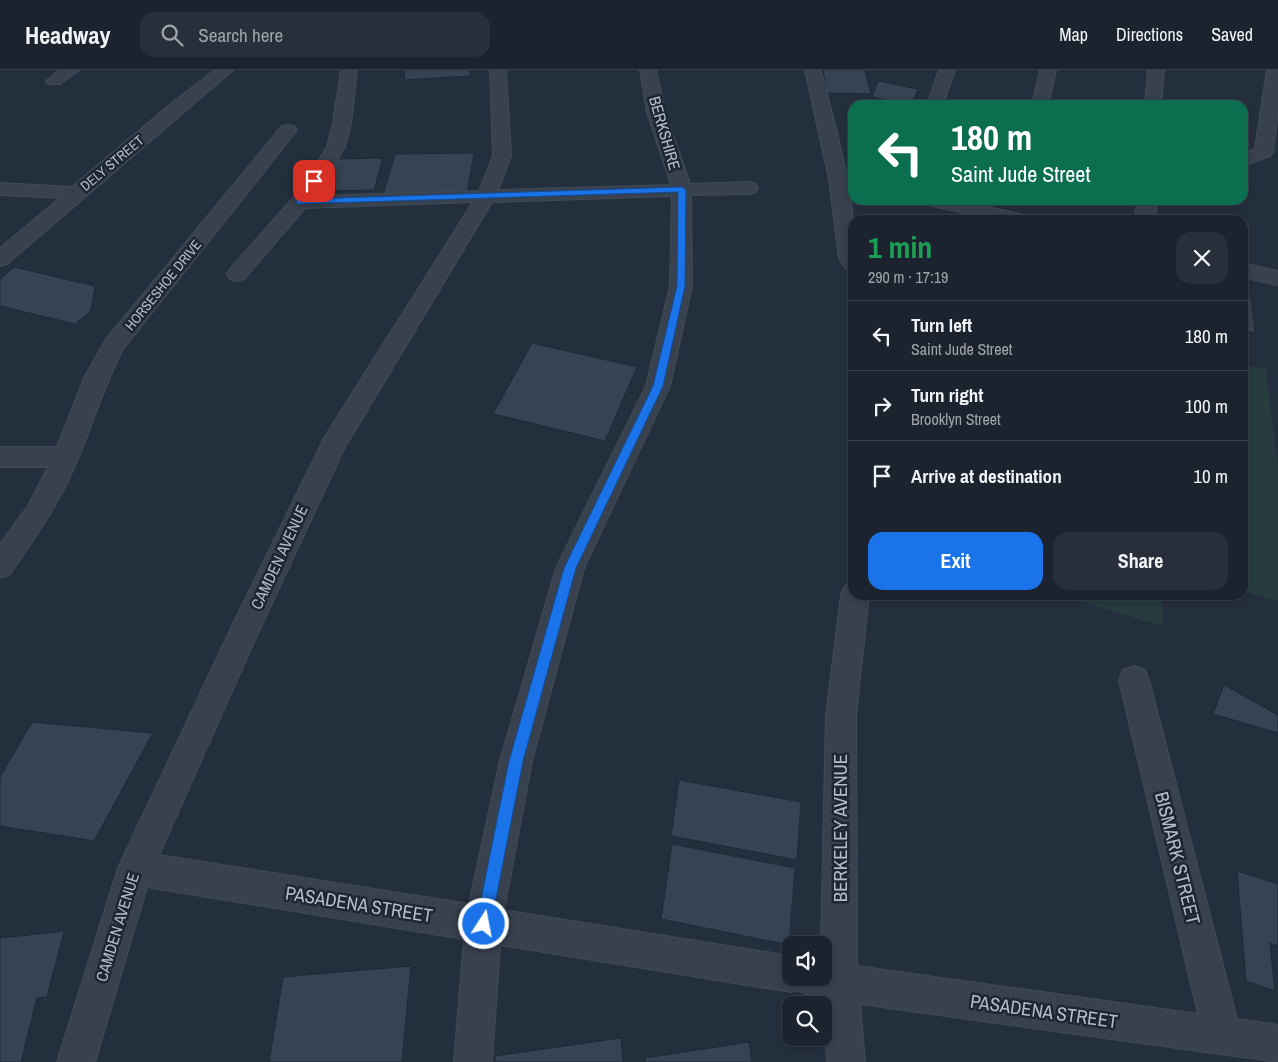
<!DOCTYPE html>
<meta charset="utf-8">
<style>
:root{--surface:#1b232e;--page:#282f3a;--text:#f1f3f6;--muted:#a0a4aa;--line:#39404a;--accent:#1a73e8}
body{margin:0;font-family:"Archivo Narrow",sans-serif;background:var(--page);color:var(--text);height:100vh;display:flex;flex-direction:column;font-size:19px;white-space:nowrap}
*{box-sizing:border-box;margin:0}
p{font-size:16px;color:var(--muted)}
.icon{flex:none;width:28px;height:28px;fill:none;stroke:currentColor;stroke-width:2;stroke-linecap:round;stroke-linejoin:round}
.map{position:relative;flex:1;overflow:hidden}
.drawer{position:absolute;left:848px;top:145px;width:400px;height:385px;display:flex;flex-direction:column;background:var(--surface);border-radius:15px;box-shadow:0 2px 8px #0003,0 0 0 1px var(--line)}
.drawer>*{flex:none}
.hud{position:absolute;left:848px;top:30px;width:400px;height:105px;border-radius:15px;box-shadow:0 2px 8px #0003,0 0 0 1px var(--line);background:#0b6e4f;color:#fff;overflow:hidden}
.fabs{position:absolute;left:782px;top:866px;display:grid;gap:10px}
.fabs a{display:grid;place-items:center;width:50px;height:50px;border-radius:10px;background:var(--surface);box-shadow:0 2px 8px #0003,0 0 0 1px var(--line);font-size:25px}
.pin{position:absolute;display:grid;place-items:center;width:42px;height:42px;color:#fff;margin:-21px;border-radius:10px;box-shadow:0 2px 8px #0006}
.me{position:absolute;width:55px;margin:-28px;rotate:11deg;stroke-linejoin:round;filter:drop-shadow(0 0 4px #0008)}
.turn{display:flex;align-items:center;gap:18px;height:105px;padding:0 20px;font-size:22px}
.turn .icon{width:65px;height:65px;stroke-width:2.5}
.turn b{display:block;font-size:35px;line-height:42px}
.round{display:grid;place-items:center;flex:none;width:52px;height:52px;border-radius:15px;background:var(--page)}
.overview{display:flex;align-items:center;justify-content:space-between;height:85px;padding:0 20px}
h1{font-size:30px;font-weight:700;line-height:38px;color:#1e9e55}
.button{display:flex;gap:10px;margin-top:auto;padding:10px 20px}
.button a{flex:1;height:58px;border-radius:15px;background:var(--accent);color:#fff;font-size:20px;font-weight:700;line-height:58px;text-align:center}
.button a+a{background:var(--page);color:var(--text)}
ul{padding:0;list-style:none}
li{display:flex;align-items:center;gap:15px;height:70px;padding:0 20px;border-top:1px solid var(--line)}
li div{flex:1}
li b{display:block;font-size:19px}
li em{font-style:normal}
header{display:flex;align-items:center;gap:30px;box-sizing:border-box;height:70px;padding:0 25px;background:var(--surface);border-bottom:1px solid var(--line)}
header strong{font-size:24px}
nav{display:flex;gap:28px;margin-inline-start:auto;font-size:18px}
.search{width:350px;height:45px;background:var(--page);display:flex;align-items:center;gap:12px;box-sizing:border-box;padding:0 18px;border-radius:15px;color:var(--muted);font-size:19px}
.map>svg:first-child{display:block}
.green{fill:#263c3f}
.building{fill:#364354;stroke:#1f2835}
.lines{fill:none;stroke-linecap:round;stroke-linejoin:round}
.minor-casing{stroke:#414a57;stroke-width:2}
.minor{fill:#38414e;fill-rule:evenodd}
.route{fill:#1a73e8;stroke:#114b97}
.labels{text-anchor:middle;dominant-baseline:central;stroke-width:5;stroke-linejoin:round;paint-order:stroke}
.far-street-label{font-size:14px;fill:#b4bcc9;stroke:#1d2633}
.street-label{font-size:16px;fill:#b4bcc9;stroke:#1d2633}
.near-street-label{font-size:19px;fill:#b4bcc9;stroke:#1d2633}
</style>
<header>
<strong>Headway</strong>
<div class="search"><svg class="icon" aria-label="search" viewBox="0 0 24 24"><circle cx="10" cy="10" r="6"/><path d="M15 15l6 6"/></svg>Search here</div>
<nav><a>Map</a><a>Directions</a><a>Saved</a></nav>
</header>
<div class="map">
<svg width="1278" height="992" viewBox="0 0 1278 992">
<rect width="100%" height="100%" fill="#242f3e"/>
<!-- green -->
<g class="green">
<path d="M1243,294L1266,299L1278,395V531L1243,521Z"/>
<path d="M1059,525H1162V556Z"/>
</g>
<!-- building -->
<g class="building">
<path d="M405,0H470V6L404,10Z"/>
<path d="M823,0H865L871,24L827,23Z"/>
<path d="M878,11L918,19L912,35L872,27Z"/>
<path d="M474,83L467,124L383,125L395,84Z"/>
<path d="M383,88L374,120L322,121L334,89Z"/>
<path d="M14,197L95,216L91,241L75,254L0,236V209Z"/>
<path d="M1242,225L1251,227L1255,263L1242,260Z"/>
<path d="M532,273L637,297L605,371L493,344Z"/>
<path d="M1224,615L1278,645V663L1213,644Z"/>
<path d="M32,652L153,663L94,771L0,756V707Z"/>
<path d="M679,710L801,732L797,790L671,766Z"/>
<path d="M672,774L795,798L789,875L661,849Z"/>
<path d="M1237,801L1278,814V876L1270,873L1275,921L1246,911Z"/>
<path d="M64,861L47,927L37,928L21,992H0V868Z"/>
<path d="M411,896L402,992H269L283,907Z"/>
<path d="M621,968L623,992H495V986Z"/>
<path d="M749,972L752,992H645V988Z"/>
</g>
<g class="lines">
<defs>
<g id="minor">
<path d="M60,0H79L60,14H48L46,11Z"/>
<path d="M215,0H233L7,194L0,196V178L60,128L0,125V113L72,117L173,32Z"/>
<path d="M341,0H357L351,53L345,77L314,126L479,121L493,86L490,0H506L511,86L498,120L671,115L647,42L640,0H656L665,42L690,114L749,112L756,114L758,118L756,122L749,124L691,125L692,216L670,316L584,498L532,691L504,840L791,886V908H824V875H821L826,645L841,525L845,516L852,513V525H869L856,645L857,896L1198,944L1119,610L1123,600L1134,596L1145,600L1149,610L1237,949L1278,955V992L860,934L865,992H827L824,935L822,928L810,926L797,920L791,922L500,875L492,992H454L464,869L147,817L95,992H57L118,798L231,558L324,368L473,132L305,138L244,209L237,211L230,209L227,204L230,199L293,128L327,77L333,53ZM672,126L670,216L646,316L556,498L500,691L469,834L159,785L253,574L344,379L492,132Z"/>
<path d="M805,0H821C836,63 861,137 852,200L845,198L839,188L829,109Z"/>
<path d="M939,0H955L943,35H927Z"/>
<path d="M1040,0H1056L1048,35H1032Z"/>
<path d="M1148,0H1164L1161,35H1145Z"/>
<path d="M1267,0H1278V41L1273,82L1270,86L1242,96V84L1255,79Z"/>
<path d="M288,55L294,56L297,60L294,64L123,279C105,314 94,350 79,386C62,429 36,467 10,504L0,508V474L28,436L48,397H0V377H57L84,308L106,269L282,56Z"/>
<path d="M922,130H958L1028,146L1031,150H995L925,134Z"/>
<path d="M1137,130H1157L1155,150H1135Z"/>
<path d="M1242,193L1278,201V215L1242,207Z"/>
</g>
</defs>
<!-- minor casing -->
<use href="#minor" class="minor-casing"/>
<!-- minor -->
<use href="#minor" class="minor"/>
</g>
<!-- route -->
<path class="route" d="M314,108L318,111L306,129L682,117L686,120L685,216L663,316L576,498L523,691L491,854L489,859L484,862L478,859L476,854L509,691L564,498L653,316L677,216L678,122L297,134L296,132L311,109Z"/>
<g class="labels">
<!-- far-street labels -->
<g class="far-street-label">
<text transform="translate(112 93) rotate(-40)">DELY STREET</text>
<text transform="translate(163 215) rotate(-51)">HORSESHOE DRIVE</text>
</g>
<!-- street labels -->
<g class="street-label">
<text transform="translate(665 63) rotate(74)">BERKSHIRE</text>
<text transform="translate(279 487) rotate(-65)">CAMDEN AVENUE</text>
<text transform="translate(117 857) rotate(-73)">CAMDEN AVENUE</text>
</g>
<!-- near-street labels -->
<g class="near-street-label">
<text transform="translate(840 758) rotate(-90)">BERKELEY AVENUE</text>
<text transform="translate(1178 788) rotate(76)">BISMARK STREET</text>
<text transform="translate(359 834) rotate(9)">PASADENA STREET</text>
<text transform="translate(1044 941) rotate(8)">PASADENA STREET</text>
</g>
</g>
</svg>
<div class="fabs">
<a><svg class="icon" aria-label="sound" viewBox="0 0 24 24"><path d="M4 9h4l5-4v14l-5-4H4zM17 9q2 3 0 6"/></svg></a>
<a><svg class="icon" aria-label="search" viewBox="0 0 24 24"><circle cx="10" cy="10" r="6"/><path d="M15 15l6 6"/></svg></a>
</div>
<div class="pin" style="left:314px;top:111px;background:#d93025"><svg class="icon" aria-label="arrive" viewBox="0 0 24 24"><path d="M6 21V4h12l-3 4 3 4H6"/></svg></div>
<svg class="me" style="left:484px;top:854px" viewBox="-20 -20 40 40"><circle r="17" fill="#1a73e8" stroke="#fff" stroke-width="3"/><path d="M0-11L8 9 0 5-8 9z" fill="#fff"/></svg>
<div class="hud">
<div class="turn"><svg class="icon" aria-label="left" viewBox="0 0 24 24"><path d="M17 20v-9H6M10 6l-5 5 5 5"/></svg><div><b>180 m</b>Saint Jude Street</div></div>
</div>
<section class="drawer">
<div class="overview"><div><h1>1 min</h1><p>290 m · 17:19</p></div><a class="round"><svg class="icon" aria-label="close" viewBox="0 0 24 24"><path d="M6 6l12 12M18 6L6 18"/></svg></a></div>
<ul>
<li><svg class="icon" aria-label="left" viewBox="0 0 24 24"><path d="M17 20v-9H6M10 6l-5 5 5 5"/></svg><div><b>Turn left</b><p>Saint Jude Street</p></div><em>180 m</em></li>
<li><svg class="icon" aria-label="right" viewBox="0 0 24 24"><path d="M7 20v-9h11M14 6l5 5-5 5"/></svg><div><b>Turn right</b><p>Brooklyn Street</p></div><em>100 m</em></li>
<li><svg class="icon" aria-label="arrive" viewBox="0 0 24 24"><path d="M6 21V4h12l-3 4 3 4H6"/></svg><div><b>Arrive at destination</b></div><em>10 m</em></li>
</ul>
<div class="button"><a>Exit</a><a>Share</a></div>
</section>
</div>
